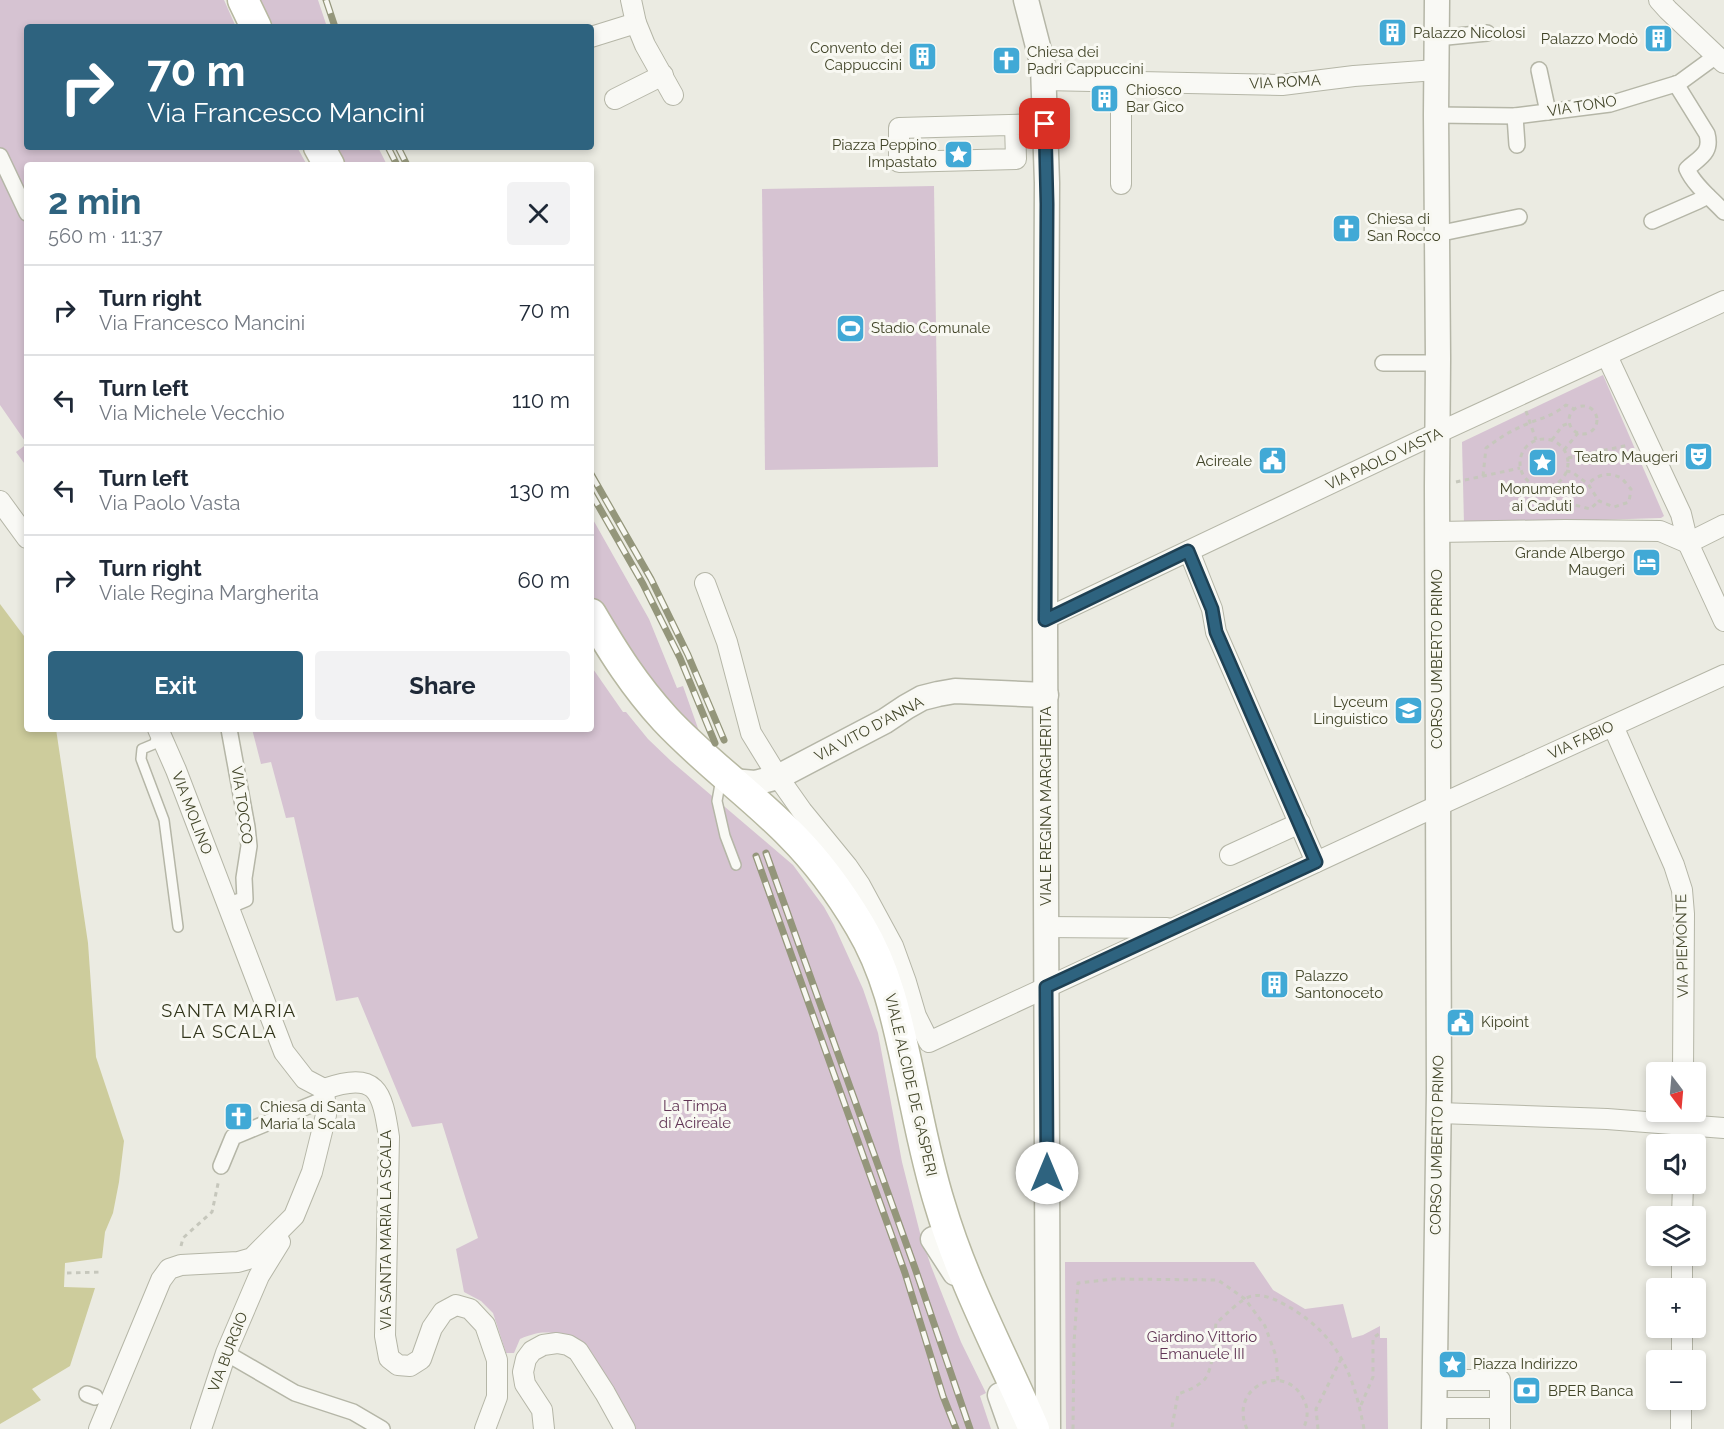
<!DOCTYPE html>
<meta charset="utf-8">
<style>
:root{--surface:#fff;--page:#f2f2f3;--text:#1f2937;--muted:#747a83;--line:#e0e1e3;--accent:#2e637f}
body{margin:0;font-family:Raleway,sans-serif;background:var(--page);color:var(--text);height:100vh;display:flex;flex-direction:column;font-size:22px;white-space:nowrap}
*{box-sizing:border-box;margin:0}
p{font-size:20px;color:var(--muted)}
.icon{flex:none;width:33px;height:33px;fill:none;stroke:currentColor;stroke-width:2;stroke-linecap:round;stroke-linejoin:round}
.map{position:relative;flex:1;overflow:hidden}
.sheet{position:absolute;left:24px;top:162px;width:570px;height:570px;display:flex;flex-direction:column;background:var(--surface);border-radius:6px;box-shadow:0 3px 9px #0003}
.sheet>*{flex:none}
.guide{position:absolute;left:24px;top:24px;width:570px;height:126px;border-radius:6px;box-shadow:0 3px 9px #0003;background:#2e637f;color:#fff;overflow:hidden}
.needle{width:39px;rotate:164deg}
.controls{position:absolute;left:1646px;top:1062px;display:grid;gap:12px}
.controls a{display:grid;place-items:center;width:60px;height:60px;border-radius:6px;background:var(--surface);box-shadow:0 3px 9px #0003;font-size:30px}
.pin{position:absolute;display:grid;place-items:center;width:51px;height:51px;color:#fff;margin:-26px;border-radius:12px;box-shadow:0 3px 9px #0006}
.me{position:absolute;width:66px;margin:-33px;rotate:0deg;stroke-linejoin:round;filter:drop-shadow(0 0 4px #0008)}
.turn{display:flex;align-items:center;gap:21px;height:126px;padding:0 24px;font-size:27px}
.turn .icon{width:78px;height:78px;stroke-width:2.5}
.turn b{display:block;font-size:42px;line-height:51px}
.round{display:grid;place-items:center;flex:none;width:63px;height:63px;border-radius:6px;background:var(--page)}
.summary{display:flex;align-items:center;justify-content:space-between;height:102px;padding:0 24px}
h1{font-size:36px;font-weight:700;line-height:45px;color:var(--accent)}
.primary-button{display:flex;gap:12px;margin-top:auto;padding:12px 24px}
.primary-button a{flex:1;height:69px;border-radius:6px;background:var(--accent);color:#fff;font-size:24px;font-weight:700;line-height:69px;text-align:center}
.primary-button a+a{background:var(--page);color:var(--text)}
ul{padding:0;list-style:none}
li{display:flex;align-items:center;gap:18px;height:90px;padding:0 24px;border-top:2px solid var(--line)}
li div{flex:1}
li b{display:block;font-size:22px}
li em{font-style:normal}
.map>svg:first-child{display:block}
.green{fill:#d6c3d2}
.water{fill:#cdcc9c}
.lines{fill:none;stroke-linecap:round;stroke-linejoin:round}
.service-casing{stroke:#b5b6a7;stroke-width:12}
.pedestrian-casing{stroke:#b5b6a7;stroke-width:18}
.minor-casing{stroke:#b5b6a7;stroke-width:22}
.tertiary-casing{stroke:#b5b6a7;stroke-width:27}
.primary-casing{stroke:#b7b8a1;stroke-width:33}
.path{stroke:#c6c7bc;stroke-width:3;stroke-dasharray:4.5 4.5;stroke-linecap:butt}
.service{stroke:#f9f9f5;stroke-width:9}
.pedestrian{stroke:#f9f9f5;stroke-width:15}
.minor{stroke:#f9f9f5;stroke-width:20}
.tertiary{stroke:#f9f9f5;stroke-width:24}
.primary{stroke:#fff;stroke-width:30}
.rail-casing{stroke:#94967b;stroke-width:7}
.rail{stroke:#f8f8f2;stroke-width:4.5;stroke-dasharray:14;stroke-linecap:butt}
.route-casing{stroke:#1e4053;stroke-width:15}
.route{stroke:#2e637f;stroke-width:10}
.labels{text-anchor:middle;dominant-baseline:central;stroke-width:6;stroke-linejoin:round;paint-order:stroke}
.poi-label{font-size:15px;fill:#424529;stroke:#f8f8f2;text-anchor:start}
.street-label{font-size:15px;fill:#424529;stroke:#f8f8f2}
.park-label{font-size:15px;fill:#613555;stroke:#f8f8f2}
.quarter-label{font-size:18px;letter-spacing:1.5px;fill:#32351b;stroke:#f8f8f2}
</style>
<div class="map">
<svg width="1724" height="1429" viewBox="0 0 1724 1429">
<rect width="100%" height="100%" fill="#ebebe2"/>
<!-- green -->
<g class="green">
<path d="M0,0H224L236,27H27V147H297L307,165H27V467L16,452L27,444L0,405Z"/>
<path d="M258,0H318L327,27H270Z"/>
<path d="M332,147H378L387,165H343Z"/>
<path d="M934,186L938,467L765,470L762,189Z"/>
<path d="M1603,375L1664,516L1661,518L1464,524L1462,442Z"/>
<path d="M591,516L649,619L677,688L683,686L700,734L695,735L618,644L591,598Z"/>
<path d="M591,666L623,712H626L648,739L671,761L793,865L824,907L834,925L863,989L878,1033L902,1162L920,1233L931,1266L961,1342L986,1393L980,1396L991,1429H635L576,1339C551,1332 544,1329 520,1339L514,1353H506L493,1313L481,1301L464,1292L456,1249L478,1238L442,1123L412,1127L358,997L336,1001L294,817L286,818L271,762L261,764L252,729H591Z"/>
<path d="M1065,1262H1254L1273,1290L1305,1309L1343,1304L1352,1338L1363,1335L1380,1326V1338H1387L1388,1429H1066Z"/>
</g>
<!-- water -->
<path class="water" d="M0,604L27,640V729H56L88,943L96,1057L124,1141L119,1182L113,1213L105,1232L102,1258L65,1263L64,1287L95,1288L70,1366L32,1389L41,1400L0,1424Z"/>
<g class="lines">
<defs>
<g id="service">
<path d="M158,735L154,744L142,749L141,759L164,820L178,927"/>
<path d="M720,784L717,801L725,836L736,865"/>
</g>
<g id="pedestrian">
<path d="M1437,38L1487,33"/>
<path d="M1539,70L1548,112"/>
<path d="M1676,84L1707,134C1712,153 1700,157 1687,169C1694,185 1712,199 1724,212"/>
<path d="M1436,115L1515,116L1610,104L1679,83L1716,56"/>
<path d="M1515,116L1517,145"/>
<path d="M0,156L27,213"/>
<path d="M1652,221L1698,201L1708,196"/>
<path d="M1437,234L1519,217"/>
<path d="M1383,363H1438"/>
<path d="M228,906L245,899L244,878L249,846L247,827L229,729"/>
<path d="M221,1166L233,1137L325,1099"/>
<path d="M226,1353L295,1393L353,1412L382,1429"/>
<path d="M87,1394L95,1397"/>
</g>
<g id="minor">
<path d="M631,0L636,23L645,45L673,95"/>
<path d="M1659,0L1668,10L1724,63"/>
<path d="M591,37L636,23"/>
<path d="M1043,80L1282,85L1354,76L1436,70"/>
<path d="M1121,81V184"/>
<path d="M615,99L663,75"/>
<path d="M1015,125L1016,159L899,162V128L1045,124"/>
<path d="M1607,356L1681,514L1688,543L1724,621"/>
<path d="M0,501L27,538"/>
<path d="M1437,532L1565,530L1660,531L1688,543"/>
<path d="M1688,543L1724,525"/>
<path d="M1189,551L1212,609L1216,632L1316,862"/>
<path d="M705,583L727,642L751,733L778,777L802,811L847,866L860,885L893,946L906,982L916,1016L929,1042L1424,812L1724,675"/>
<path d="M1045,619L1420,441L1724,301"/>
<path d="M1613,726L1674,865L1682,890L1684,914L1683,1072"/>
<path d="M158,729L176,770L284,1052L305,1079L324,1089"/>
<path d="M1230,855L1300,823"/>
<path d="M1046,927L1167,928"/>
<path d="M324,1089C377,1071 382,1090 389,1137L385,1336L389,1358L398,1365L410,1366L421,1359L432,1328L443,1312L456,1305L470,1309L485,1325L497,1360V1397L485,1429"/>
<path d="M1439,1113L1607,1119L1724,1128"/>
<path d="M1682,1216L1683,1184"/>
<path d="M1682,1288V1256"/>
<path d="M1682,1360V1328"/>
<path d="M1434,1380H1500V1408"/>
<path d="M1434,1408H1500V1429"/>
<path d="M99,1429L161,1280L169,1269L181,1265L238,1262L252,1258L294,1216L312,1172L326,1115L324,1089"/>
<path d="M201,1429L226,1353L259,1276L280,1242"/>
<path d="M544,1429L542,1410L525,1384L523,1372L526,1359L532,1351L543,1345L557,1343L568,1345L578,1351L605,1393L625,1429"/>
<path d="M1681,1429V1400"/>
</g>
<g id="tertiary">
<path d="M1026,0L1043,66L1047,183L1045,619L1048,1429"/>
<path d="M732,781L755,783L778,777L885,721L906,707L922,698L938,694L955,691L1046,695"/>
<path d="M933,1239L955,1273"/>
<path d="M1000,1395L1012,1429"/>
<path d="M1434,1429L1439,1091L1437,486L1438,359L1436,115L1437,0"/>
</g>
<g id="primary">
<path d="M243,0L256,27"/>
<path d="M319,147L329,165"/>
<path d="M591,614C614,653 634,685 665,719C704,761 751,794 791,835C818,862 841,894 860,926C887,971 897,1019 908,1070C918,1115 926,1161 940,1205C963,1283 1002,1355 1034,1429"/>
</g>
</defs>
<!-- service casing -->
<use href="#service" class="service-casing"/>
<!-- pedestrian casing -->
<use href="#pedestrian" class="pedestrian-casing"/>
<!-- minor casing -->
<use href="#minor" class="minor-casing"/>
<!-- tertiary casing -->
<use href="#tertiary" class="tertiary-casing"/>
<!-- primary casing -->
<use href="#primary" class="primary-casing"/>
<!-- path -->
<g class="path">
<circle cx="1583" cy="420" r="14"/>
<path d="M1526,411L1536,440"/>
<circle cx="1544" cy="463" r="24"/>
<path d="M1552,440L1562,426L1569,423"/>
<path d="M1564,450L1578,433"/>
<path d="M1568,458L1629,445"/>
<path d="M1566,471L1572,472L1588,484L1599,501L1614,507L1629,502L1631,489C1628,486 1624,480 1621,478C1608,471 1597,475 1588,484"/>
<path d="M1483,476L1486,448C1499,438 1512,430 1527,424C1543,417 1551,417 1566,405L1574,409"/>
<path d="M1456,482L1520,468"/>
<path d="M1552,486L1559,511"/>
<path d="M1558,508L1575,505L1590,509L1599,501"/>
<path d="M181,1246L183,1238L212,1212L219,1179"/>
<path d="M67,1273L103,1272"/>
<path d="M1361,1405L1373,1377V1338L1380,1333"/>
<path d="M1172,1427L1178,1394C1187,1391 1197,1387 1204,1380C1214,1369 1214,1338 1216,1323C1225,1316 1241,1298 1252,1296C1265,1293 1280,1302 1291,1308C1340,1338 1354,1376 1364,1429"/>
<path d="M1073,1429L1074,1343L1078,1283L1114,1279L1218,1280L1245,1299L1265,1326L1276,1356L1278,1381"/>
<path d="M1247,1429C1228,1388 1283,1361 1303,1398C1309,1408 1308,1419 1303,1429"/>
<path d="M1318,1429L1316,1409L1342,1357"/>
</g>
<!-- service -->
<use href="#service" class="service"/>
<!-- pedestrian -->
<use href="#pedestrian" class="pedestrian"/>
<!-- minor -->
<use href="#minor" class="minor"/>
<!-- tertiary -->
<use href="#tertiary" class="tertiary"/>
<!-- primary -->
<use href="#primary" class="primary"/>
<defs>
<g id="rail">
<path d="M326,0L335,27"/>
<path d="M388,147L397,165"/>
<path d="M398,147L407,165"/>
<path d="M591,474L651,579L688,655L724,740"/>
<path d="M591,493L643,584L680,658L715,743"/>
<path d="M766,853L916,1271L970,1429"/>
<path d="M756,856L905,1273L943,1396L956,1429"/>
</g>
</defs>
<!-- rail casing -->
<use href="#rail" class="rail-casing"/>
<!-- rail -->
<use href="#rail" class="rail"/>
</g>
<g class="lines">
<defs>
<path id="route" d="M1045,124L1047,204L1045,620L1188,551L1212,609L1216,632L1316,862L1046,987L1047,1173"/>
</defs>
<!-- route casing -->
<use href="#route" class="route-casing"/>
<!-- route -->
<use href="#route" class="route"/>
</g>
<!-- icons -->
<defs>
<symbol id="building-square" viewBox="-11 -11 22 22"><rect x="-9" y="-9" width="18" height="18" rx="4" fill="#41a9d6" stroke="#f8f8f2"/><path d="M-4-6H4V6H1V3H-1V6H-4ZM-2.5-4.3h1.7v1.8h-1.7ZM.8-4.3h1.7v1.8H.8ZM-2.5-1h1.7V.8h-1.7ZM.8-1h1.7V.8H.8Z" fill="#fff"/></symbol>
<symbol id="church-square" viewBox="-11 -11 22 22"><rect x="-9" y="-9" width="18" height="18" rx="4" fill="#41a9d6" stroke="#f8f8f2"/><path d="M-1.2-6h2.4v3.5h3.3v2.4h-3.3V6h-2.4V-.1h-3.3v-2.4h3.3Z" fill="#fff"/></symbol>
<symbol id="sight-square" viewBox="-11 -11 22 22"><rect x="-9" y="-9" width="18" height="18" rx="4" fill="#41a9d6" stroke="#f8f8f2"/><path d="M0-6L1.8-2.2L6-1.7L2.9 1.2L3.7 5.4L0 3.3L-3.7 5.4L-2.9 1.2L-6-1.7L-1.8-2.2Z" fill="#fff"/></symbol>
<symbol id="stadium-square" viewBox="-11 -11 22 22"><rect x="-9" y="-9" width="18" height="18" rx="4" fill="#41a9d6" stroke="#f8f8f2"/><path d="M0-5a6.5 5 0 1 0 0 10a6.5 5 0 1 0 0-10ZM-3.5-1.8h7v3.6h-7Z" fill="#fff"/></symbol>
<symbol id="theatre-square" viewBox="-11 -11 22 22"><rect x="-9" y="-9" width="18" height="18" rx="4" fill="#41a9d6" stroke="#f8f8f2"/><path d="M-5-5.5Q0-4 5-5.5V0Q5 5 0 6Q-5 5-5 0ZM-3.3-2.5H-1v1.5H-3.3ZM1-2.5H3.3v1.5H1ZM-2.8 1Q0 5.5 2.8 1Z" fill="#fff"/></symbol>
<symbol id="civic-square" viewBox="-11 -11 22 22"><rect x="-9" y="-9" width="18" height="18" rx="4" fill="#41a9d6" stroke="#f8f8f2"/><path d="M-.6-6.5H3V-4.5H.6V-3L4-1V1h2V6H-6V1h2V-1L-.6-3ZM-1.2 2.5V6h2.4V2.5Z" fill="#fff"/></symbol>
<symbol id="hotel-square" viewBox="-11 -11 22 22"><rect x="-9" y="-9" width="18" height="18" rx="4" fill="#41a9d6" stroke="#f8f8f2"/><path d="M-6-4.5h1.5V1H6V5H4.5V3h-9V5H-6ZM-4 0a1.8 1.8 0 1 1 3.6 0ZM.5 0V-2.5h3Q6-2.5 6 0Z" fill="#fff"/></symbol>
<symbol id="school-square" viewBox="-11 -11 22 22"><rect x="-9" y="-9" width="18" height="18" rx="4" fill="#41a9d6" stroke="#f8f8f2"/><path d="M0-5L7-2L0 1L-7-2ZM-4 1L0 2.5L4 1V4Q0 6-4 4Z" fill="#fff"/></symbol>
<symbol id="bank-square" viewBox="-11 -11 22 22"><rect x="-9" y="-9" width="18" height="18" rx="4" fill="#41a9d6" stroke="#f8f8f2"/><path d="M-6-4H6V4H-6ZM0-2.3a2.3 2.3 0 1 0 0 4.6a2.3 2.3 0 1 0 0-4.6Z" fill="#fff"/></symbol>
</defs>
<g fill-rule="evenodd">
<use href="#building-square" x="1376" y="16" width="33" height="33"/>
<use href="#building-square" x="1642" y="22" width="33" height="33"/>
<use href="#building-square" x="906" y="40" width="33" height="33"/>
<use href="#church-square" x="990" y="44" width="33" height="33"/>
<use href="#building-square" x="1088" y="82" width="33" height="33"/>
<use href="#sight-square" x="942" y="138" width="33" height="33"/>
<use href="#church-square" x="1330" y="212" width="33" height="33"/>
<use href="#stadium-square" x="834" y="312" width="33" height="33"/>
<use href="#theatre-square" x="1682" y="440" width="33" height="33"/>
<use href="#civic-square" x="1256" y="444" width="33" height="33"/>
<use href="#sight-square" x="1526" y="446" width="33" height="33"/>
<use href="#hotel-square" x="1630" y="546" width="33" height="33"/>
<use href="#school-square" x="1392" y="694" width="33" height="33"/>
<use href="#building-square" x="1258" y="968" width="33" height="33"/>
<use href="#civic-square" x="1444" y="1006" width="33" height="33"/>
<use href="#church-square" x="222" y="1100" width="33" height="33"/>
<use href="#sight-square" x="1436" y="1348" width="33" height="33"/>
<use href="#bank-square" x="1510" y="1374" width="33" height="33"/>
</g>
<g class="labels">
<!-- poi labels -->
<g class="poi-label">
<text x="1413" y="33">Palazzo Nicolosi</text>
<text x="1638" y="39" text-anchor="end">Palazzo Modò</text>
<text x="902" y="48" text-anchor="end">Convento dei<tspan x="902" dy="17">Cappuccini</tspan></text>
<text x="1027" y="52">Chiesa dei<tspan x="1027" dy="17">Padri Cappuccini</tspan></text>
<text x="1126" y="90">Chiosco<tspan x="1126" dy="17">Bar Gico</tspan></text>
<text x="937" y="145" text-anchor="end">Piazza Peppino<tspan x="937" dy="17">Impastato</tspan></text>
<text x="1367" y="219">Chiesa di<tspan x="1367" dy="17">San Rocco</tspan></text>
<text x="871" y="328">Stadio Comunale</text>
<text x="1678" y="457" text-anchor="end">Teatro Maugeri</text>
<text x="1252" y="461" text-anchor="end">Acireale</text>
<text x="1542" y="489" text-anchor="middle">Monumento<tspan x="1542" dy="17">ai Caduti</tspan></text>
<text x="1625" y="553" text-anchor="end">Grande Albergo<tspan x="1625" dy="17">Maugeri</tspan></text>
<text x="1388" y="702" text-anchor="end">Lyceum<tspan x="1388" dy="17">Linguistico</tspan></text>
<text x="1295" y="976">Palazzo<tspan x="1295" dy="17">Santonoceto</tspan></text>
<text x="1481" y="1022">Kipoint</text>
<text x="260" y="1107">Chiesa di Santa<tspan x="260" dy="17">Maria la Scala</tspan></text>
<text x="1473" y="1364">Piazza Indirizzo</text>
<text x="1548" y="1391">BPER Banca</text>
</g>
<!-- street labels -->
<g class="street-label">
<text transform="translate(1285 82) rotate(-3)">VIA ROMA</text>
<text transform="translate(1582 106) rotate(-9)">VIA TONO</text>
<text transform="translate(1384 459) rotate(-25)">VIA PAOLO VASTA</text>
<text transform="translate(1437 659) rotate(-90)">CORSO UMBERTO PRIMO</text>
<text transform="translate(869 729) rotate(-28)">VIA VITO D'ANNA</text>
<text transform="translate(1581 740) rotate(-25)">VIA FABIO</text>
<text transform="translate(242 805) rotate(82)">VIA TOCCO</text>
<text transform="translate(1046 806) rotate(-90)">VIALE REGINA MARGHERITA</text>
<text transform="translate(192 813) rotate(69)">VIA MOLINO</text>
<text transform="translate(1682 946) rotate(-91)">VIA PIEMONTE</text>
<text transform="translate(911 1085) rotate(77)">VIALE ALCIDE DE GASPERI</text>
<text transform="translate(1437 1145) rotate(-89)">CORSO UMBERTO PRIMO</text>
<text transform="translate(386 1230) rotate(-90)">VIA SANTA MARIA LA SCALA</text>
<text transform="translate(228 1352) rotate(-69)">VIA BURGIO</text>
</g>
<!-- park labels -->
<g class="park-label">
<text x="695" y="1106">La Timpa<tspan x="695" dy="17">di Acireale</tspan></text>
<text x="1202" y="1337">Giardino Vittorio<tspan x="1202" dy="17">Emanuele III</tspan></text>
</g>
<!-- quarter labels -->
<g class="quarter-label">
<text x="229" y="1010">SANTA MARIA<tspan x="229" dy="21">LA SCALA</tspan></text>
</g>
</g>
</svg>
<div class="controls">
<a><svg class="needle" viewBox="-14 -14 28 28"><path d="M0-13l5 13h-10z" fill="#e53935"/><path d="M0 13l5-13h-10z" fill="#747a83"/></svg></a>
<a><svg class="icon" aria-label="sound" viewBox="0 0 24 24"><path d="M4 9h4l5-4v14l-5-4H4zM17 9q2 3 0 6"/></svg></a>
<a><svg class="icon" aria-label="layers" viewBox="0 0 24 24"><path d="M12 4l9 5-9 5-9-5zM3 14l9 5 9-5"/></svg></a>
<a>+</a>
<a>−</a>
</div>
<div class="pin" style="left:1045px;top:124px;background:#d93025"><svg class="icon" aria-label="arrive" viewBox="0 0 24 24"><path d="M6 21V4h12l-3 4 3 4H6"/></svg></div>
<svg class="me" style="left:1047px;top:1173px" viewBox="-20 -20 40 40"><circle r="19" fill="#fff"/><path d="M0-13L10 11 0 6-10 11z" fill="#2e637f"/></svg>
<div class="guide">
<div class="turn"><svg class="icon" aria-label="right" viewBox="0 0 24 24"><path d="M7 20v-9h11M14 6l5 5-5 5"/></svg><div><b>70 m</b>Via Francesco Mancini</div></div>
</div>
<section class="sheet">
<div class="summary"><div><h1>2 min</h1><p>560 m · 11:37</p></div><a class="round"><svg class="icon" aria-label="close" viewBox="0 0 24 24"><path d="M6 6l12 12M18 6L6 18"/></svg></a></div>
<ul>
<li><svg class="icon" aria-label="right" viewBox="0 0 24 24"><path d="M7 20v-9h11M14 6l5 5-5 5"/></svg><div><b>Turn right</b><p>Via Francesco Mancini</p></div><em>70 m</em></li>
<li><svg class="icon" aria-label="left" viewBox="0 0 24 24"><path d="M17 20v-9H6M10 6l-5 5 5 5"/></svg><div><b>Turn left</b><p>Via Michele Vecchio</p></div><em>110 m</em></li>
<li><svg class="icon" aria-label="left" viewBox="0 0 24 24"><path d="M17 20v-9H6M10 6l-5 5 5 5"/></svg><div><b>Turn left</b><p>Via Paolo Vasta</p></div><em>130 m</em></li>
<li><svg class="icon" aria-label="right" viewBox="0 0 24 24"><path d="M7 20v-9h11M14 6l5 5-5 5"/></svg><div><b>Turn right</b><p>Viale Regina Margherita</p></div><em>60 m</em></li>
</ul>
<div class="primary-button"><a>Exit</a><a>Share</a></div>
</section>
</div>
